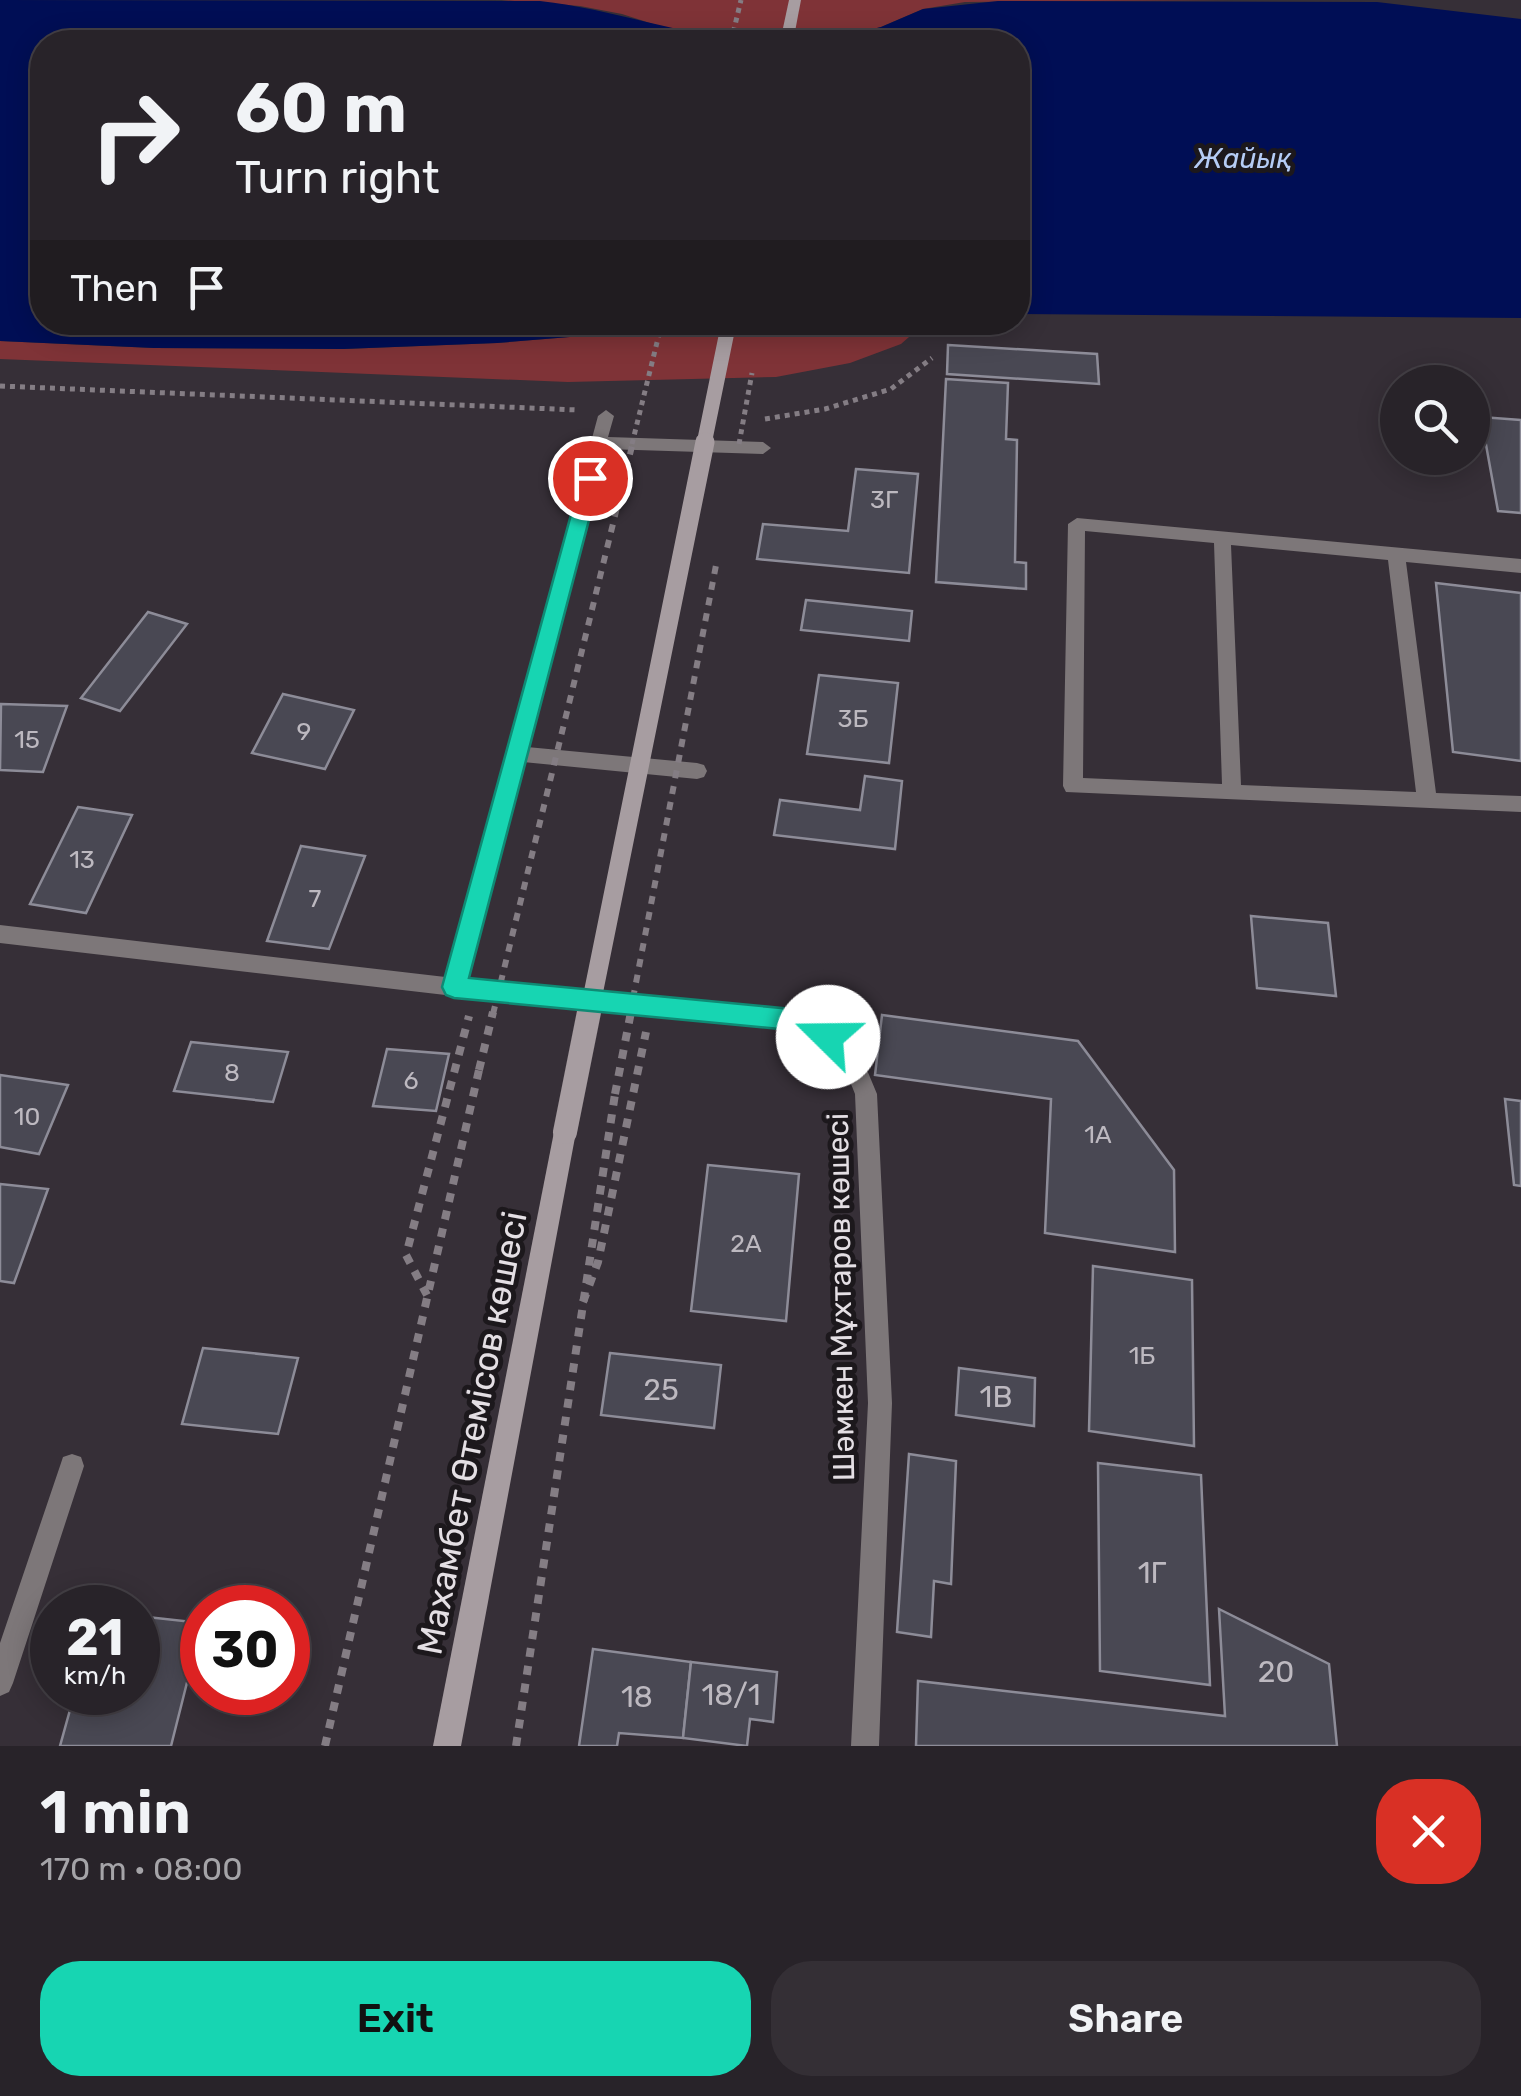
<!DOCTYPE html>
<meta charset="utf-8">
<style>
:root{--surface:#282329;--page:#342f35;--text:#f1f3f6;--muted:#a5a4a8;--line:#444046;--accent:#17d5b2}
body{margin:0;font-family:Rubik,sans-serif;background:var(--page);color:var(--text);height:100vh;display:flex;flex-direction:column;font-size:38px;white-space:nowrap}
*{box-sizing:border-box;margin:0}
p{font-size:32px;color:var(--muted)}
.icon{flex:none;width:55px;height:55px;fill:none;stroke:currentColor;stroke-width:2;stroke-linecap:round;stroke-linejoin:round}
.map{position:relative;height:1746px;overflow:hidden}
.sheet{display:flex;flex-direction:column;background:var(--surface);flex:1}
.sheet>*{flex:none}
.hud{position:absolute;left:30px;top:30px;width:1000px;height:305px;border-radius:40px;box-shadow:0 5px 25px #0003,0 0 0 2px var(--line);background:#282329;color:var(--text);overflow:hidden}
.buttons{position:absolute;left:1380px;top:365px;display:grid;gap:20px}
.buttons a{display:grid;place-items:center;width:110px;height:110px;border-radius:50%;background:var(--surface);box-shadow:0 5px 25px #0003,0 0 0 2px var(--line);font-size:50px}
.speed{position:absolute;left:30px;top:1585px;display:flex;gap:20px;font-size:50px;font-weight:700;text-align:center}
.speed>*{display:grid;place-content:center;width:130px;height:130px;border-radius:50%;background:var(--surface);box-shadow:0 5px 25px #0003,0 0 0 2px var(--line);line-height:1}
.speed small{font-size:25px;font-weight:400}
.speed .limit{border:15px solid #d22;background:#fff;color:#111}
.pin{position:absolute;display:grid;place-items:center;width:85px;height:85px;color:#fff;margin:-42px;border:5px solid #fff;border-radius:50%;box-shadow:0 2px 10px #0007}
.me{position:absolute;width:110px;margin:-55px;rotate:292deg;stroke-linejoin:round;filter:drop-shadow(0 0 8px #0008)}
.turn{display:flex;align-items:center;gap:35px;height:210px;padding:0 40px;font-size:45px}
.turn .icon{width:130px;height:130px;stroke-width:2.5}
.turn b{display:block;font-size:70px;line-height:85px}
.then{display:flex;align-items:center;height:95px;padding:0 40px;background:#0003;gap:20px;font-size:38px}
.round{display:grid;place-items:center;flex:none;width:105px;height:105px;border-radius:40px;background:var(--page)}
.headline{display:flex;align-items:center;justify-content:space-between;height:170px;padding:0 40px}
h1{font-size:60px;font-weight:600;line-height:75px}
.cta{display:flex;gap:20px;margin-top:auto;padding:20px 40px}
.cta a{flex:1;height:115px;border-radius:40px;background:var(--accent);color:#111;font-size:40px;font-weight:600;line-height:115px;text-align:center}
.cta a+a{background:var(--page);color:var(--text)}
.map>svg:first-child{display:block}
.green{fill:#7f3337}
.water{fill:#000e55}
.building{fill:#494853;stroke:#8d8c98;stroke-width:2.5}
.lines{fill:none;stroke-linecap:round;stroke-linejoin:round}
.path-far1{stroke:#847d84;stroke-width:5;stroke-dasharray:5 5;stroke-linecap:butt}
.path{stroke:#847d84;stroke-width:8;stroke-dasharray:9 9;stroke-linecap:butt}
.lane{fill:#7d7779;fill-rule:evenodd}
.street{fill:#7d7779;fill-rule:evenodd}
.secondary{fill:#a79da1;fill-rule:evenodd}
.path-bridge-far2{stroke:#847d84;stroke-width:5;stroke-dasharray:5 5;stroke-linecap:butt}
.path-bridge-far1{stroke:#847d84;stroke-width:6;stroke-dasharray:8 8;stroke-linecap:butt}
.path-bridge{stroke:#847d84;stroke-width:8;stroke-dasharray:9 9;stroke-linecap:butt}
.secondary-bridge-far2{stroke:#a79da1;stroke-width:15}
.secondary-bridge-far1{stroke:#a79da1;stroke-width:19}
.secondary-bridge{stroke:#a79da1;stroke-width:24}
.route{fill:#17d5b2;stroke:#0f8a74;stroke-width:2.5}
.labels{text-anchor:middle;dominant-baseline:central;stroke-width:10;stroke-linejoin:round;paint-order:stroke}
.number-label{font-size:25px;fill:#bdb9c0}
.far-water-label{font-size:28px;font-style:italic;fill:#b5ccf5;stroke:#1c181c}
.street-label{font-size:30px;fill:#e4dfe4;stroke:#1c181c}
.near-number-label{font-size:30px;fill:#bdb9c0}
.near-street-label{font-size:35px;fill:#e4dfe4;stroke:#1c181c}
</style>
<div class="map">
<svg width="1521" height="1746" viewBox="0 0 1521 1746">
<rect width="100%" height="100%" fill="#362f37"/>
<!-- green -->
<g class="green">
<path d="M501,0H1234L965,2L923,9L881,27L821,42H753L681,33L622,14L580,6Z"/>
<path d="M884,323H925L901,344L850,363L776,377L568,382L0,359V341L154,348L343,349L497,343L705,326L794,329Z"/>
</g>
<!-- water -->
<g class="water">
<path d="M0,0L540,1C613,9 680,35 753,42H42V322L884,323L794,329L705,326L497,343L343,349L154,348L0,341Z"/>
<path d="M998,1L1377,2L1521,19V318L1018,314V42H821L881,27L923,9Z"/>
</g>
<!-- building -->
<g class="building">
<path d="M948,345L1097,354L1099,384L947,374Z"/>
<path d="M946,379L1008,383L1006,439L1017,440L1015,562L1026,563V589L936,582Z"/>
<path d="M1481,417L1521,420V513L1498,511Z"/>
<path d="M856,469L918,474L909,573L757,559L763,524L848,531Z"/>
<path d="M1436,583L1521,593V761L1453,752Z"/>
<path d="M806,600L912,611L909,641L801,630Z"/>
<path d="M148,612L187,624L120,711L81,698Z"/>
<path d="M819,675L898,683L889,763L807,754Z"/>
<path d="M283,694L354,710L325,769L252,753Z"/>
<path d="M1,704L67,706L43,772L0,770Z"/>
<path d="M865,776L902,781L895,849L774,835L780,800L860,810Z"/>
<path d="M78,807L132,815L86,913L30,904Z"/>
<path d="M301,846L365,856L329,949L267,941Z"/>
<path d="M1251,916L1328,923L1336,996L1257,988Z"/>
<path d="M882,1015L1078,1041L1174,1170L1175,1252L1045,1233L1051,1099L875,1075Z"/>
<path d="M191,1042L288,1052L273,1102L174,1091Z"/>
<path d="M387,1049L449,1054L436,1111L373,1106Z"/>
<path d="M0,1075L68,1085L39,1154L0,1147Z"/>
<path d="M1505,1099L1521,1101V1186L1514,1185Z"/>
<path d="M708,1165L799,1174L786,1321L691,1311Z"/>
<path d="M0,1184L48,1189L14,1283L0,1281Z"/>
<path d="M1093,1266L1192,1280L1194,1446L1089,1431Z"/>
<path d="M203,1348L298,1358L278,1434L182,1424Z"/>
<path d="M610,1353L721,1365L714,1428L601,1415Z"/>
<path d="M959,1368L1035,1378L1034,1426L956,1415Z"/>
<path d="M909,1454L956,1461L951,1584L934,1581L931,1637L897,1632Z"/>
<path d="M1098,1463L1201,1475L1210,1685L1100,1671Z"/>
<path d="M1219,1609L1329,1664L1337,1746H916L918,1681L1225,1716Z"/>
<path d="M138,1616L202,1623L171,1746H60L75,1692H138Z"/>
<path d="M593,1649L691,1662L683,1738L619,1733L617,1746H579Z"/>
<path d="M691,1662L777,1672L773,1722L750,1719L747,1746L683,1738Z"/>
</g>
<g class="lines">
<!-- path-far1 -->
<g class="path-far1">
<path d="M731,42L741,0"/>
<path d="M0,386L578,410"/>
<path d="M765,419L825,409L891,389L932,358"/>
</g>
<!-- path -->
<g class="path">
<path d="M427,1295L406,1255L469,1016"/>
<path d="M583,1302L598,1262L646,1032"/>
<path d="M325,1746L479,1070"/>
<path d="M516,1746L615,1094"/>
</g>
<!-- lane -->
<g class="lane">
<path d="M606,410L614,416L608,437L763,442L771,448L763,454L605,449L527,747L697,763L704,765L707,771L704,777L697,779L523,762L464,987L461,994L454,996L447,994L444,987L598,416Z"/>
<path d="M1077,518L1521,559V573L1406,562L1436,793L1521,796V812L1066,792L1063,786L1068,524ZM1085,531L1214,543L1222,784L1083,778ZM1231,545L1388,560L1416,792L1241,785Z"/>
</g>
<!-- street -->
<g class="street">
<path d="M0,925L454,978L793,1009L848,1039L862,1058L877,1094L892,1403L879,1746H851L868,1403L855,1094C843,1059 823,1045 791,1028L454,996L0,943Z"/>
<path d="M72,1454L81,1457L84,1466L13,1683L9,1692L0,1696V1643L60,1466L63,1457Z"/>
</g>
<!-- secondary -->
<g class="secondary">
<path d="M789,0H801L793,42H780Z"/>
<path d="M565,1121L573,1125L576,1132L461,1746H433L554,1132L557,1125Z"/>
</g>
<!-- path-bridge-far2 -->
<g class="path-bridge-far2">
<path d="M632,444L662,322"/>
<path d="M739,444L752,373"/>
</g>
<!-- path-bridge-far1 -->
<g class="path-bridge-far1">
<path d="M493,1014L633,442"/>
<path d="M630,1014L717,560"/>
</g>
<!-- path-bridge -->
<g class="path-bridge">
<path d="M479,1070L493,1012"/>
<path d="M615,1094L631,1012"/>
</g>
<!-- secondary-bridge-far2 -->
<path class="secondary-bridge-far2" d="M704,444L729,322"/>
<!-- secondary-bridge-far1 -->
<path class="secondary-bridge-far1" d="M589,1014L705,442"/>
<!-- secondary-bridge -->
<path class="secondary-bridge" d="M565,1132L589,1012"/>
</g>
<!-- route -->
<path class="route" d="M590,471L600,478L469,978L792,1009L837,1029L840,1037L837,1045L828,1048L790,1030L454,998L446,995L442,987L581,478Z"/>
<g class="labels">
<!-- number labels -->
<g class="number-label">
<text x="884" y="499">3Г</text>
<text x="853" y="718">3Б</text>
<text x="304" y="731">9</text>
<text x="27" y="739">15</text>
<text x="82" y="859">13</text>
<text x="315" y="898">7</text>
<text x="232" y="1072">8</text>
<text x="411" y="1080">6</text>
<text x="27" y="1116">10</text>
<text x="1098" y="1134">1А</text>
<text x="746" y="1243">2А</text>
<text x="1142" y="1355">1Б</text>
</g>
<!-- far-water labels -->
<g class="far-water-label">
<text x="1243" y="158">Жайық</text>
</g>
<!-- street labels -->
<g class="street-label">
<text transform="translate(841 1297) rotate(-91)">Шәмкен Мұхтаров көшесі</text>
</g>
<!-- near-number labels -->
<g class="near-number-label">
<text x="661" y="1390">25</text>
<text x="996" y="1397">1В</text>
<text x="1152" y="1573">1Г</text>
<text x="1276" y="1672">20</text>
<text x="731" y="1695">18/1</text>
<text x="637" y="1697">18</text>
</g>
<!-- near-street labels -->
<g class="near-street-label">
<text transform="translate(472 1433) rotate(-79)">Махамбет Өтемісов көшесі</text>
</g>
</g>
</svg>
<div class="buttons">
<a><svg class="icon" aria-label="search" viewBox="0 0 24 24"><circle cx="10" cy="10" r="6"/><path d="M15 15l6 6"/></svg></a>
</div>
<div class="speed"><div>21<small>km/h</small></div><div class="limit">30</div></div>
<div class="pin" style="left:590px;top:478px;background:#d93025"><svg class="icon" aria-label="arrive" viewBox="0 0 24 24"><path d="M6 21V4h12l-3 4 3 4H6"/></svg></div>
<svg class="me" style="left:828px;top:1037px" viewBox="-20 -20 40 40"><circle r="19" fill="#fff"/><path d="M0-13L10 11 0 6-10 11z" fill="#17d5b2"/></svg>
<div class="hud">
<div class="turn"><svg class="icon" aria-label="right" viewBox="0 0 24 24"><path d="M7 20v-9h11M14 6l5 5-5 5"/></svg><div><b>60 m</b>Turn right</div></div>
<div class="then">Then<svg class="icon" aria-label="arrive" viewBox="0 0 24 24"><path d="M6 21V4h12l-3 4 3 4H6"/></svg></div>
</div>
</div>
<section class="sheet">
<div class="headline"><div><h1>1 min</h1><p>170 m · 08:00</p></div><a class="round" style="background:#d93025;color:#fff"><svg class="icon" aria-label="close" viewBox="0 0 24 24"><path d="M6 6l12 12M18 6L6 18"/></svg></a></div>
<div class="cta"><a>Exit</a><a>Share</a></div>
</section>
